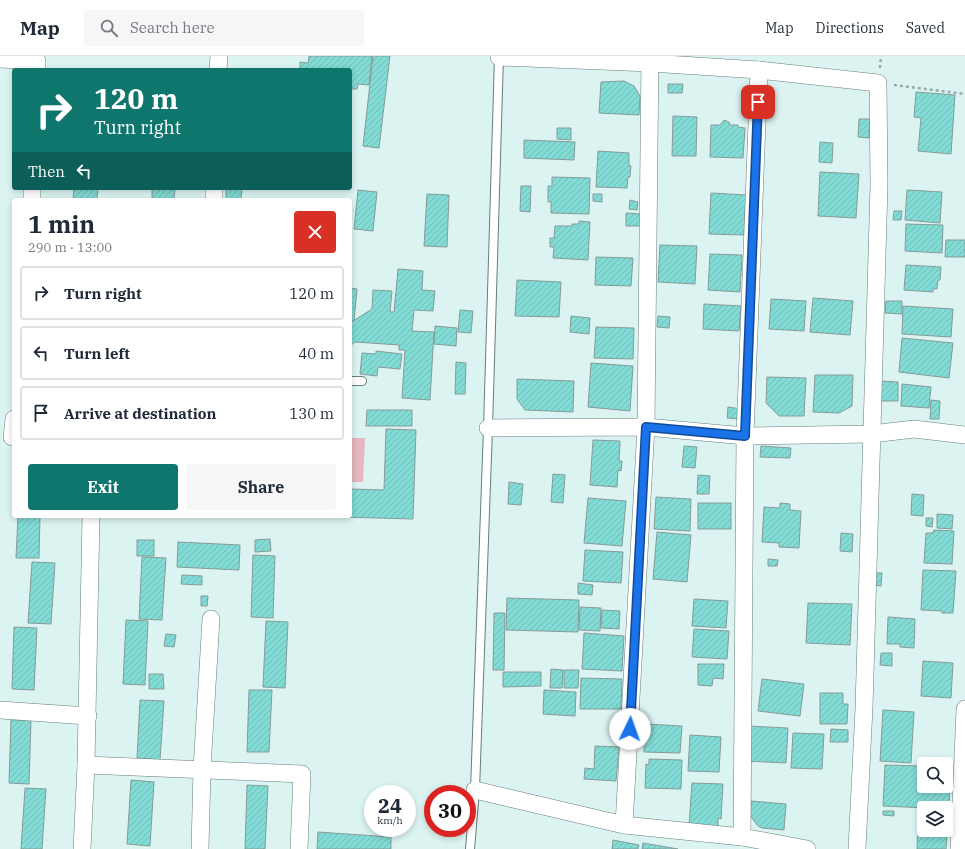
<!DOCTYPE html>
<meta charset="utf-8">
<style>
:root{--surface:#fff;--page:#f6f6f7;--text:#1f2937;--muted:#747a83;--line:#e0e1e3;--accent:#0f766e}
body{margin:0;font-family:"IBM Plex Serif",serif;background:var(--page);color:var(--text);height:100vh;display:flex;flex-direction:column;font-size:15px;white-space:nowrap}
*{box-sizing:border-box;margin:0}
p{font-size:13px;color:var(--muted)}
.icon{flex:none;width:22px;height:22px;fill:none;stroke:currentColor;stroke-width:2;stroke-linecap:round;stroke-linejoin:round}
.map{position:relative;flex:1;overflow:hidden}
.details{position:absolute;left:12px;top:142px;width:340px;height:320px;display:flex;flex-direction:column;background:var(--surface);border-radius:4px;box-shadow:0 2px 6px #0003}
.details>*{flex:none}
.hud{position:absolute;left:12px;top:12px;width:340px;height:122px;border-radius:4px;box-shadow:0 2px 6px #0003;background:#0f766e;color:#fff;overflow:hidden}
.controls{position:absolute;left:917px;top:701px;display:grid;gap:8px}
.controls a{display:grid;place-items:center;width:36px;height:36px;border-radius:4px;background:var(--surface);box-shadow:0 2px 6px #0003;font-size:20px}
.speed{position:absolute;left:364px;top:729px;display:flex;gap:8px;font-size:20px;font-weight:700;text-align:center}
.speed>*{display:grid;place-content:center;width:52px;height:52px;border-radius:50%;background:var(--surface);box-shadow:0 2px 6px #0003;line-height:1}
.speed small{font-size:10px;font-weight:400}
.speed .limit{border:6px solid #d22;background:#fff;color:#111}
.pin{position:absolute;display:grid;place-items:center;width:34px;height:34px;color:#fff;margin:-17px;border-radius:8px;box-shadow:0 2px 6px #0006}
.me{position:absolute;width:44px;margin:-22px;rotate:3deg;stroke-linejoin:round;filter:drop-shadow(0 0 3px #0008)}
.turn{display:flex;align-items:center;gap:14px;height:84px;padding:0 16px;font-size:18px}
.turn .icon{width:52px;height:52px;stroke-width:2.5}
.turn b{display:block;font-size:28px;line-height:34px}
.then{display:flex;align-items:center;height:38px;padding:0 16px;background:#0003;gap:8px;font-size:15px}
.round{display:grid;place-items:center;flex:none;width:42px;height:42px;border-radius:4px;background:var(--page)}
.summary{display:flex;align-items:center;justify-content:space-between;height:68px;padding:0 16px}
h1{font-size:24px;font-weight:700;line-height:30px}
.primary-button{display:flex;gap:8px;margin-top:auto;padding:8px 16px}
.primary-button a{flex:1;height:46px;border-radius:4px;background:var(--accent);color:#fff;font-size:16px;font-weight:700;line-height:46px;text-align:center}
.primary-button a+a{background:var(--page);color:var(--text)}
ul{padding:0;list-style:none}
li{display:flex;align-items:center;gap:12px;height:54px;margin:0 8px 6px;padding:0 8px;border:2px solid var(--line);border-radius:4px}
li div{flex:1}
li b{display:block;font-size:15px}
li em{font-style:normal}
header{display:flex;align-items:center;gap:24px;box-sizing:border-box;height:56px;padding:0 20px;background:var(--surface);border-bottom:1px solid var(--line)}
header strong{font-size:19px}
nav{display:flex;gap:22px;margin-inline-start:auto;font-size:14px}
.search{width:280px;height:36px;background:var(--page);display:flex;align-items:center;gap:10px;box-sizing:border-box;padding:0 14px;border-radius:4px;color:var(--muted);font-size:15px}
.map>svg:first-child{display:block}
.grass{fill:#e6b7c1}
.building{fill:url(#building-hatch);stroke:#859b99}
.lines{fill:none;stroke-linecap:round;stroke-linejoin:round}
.lane-casing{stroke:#677d7b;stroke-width:10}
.street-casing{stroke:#677d7b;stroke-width:18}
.path{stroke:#97aaa9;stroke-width:2.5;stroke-dasharray:3 3;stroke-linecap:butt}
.lane{stroke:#fff;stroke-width:8}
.street{stroke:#fff;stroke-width:17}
.route-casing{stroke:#114b97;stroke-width:10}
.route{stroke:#1a73e8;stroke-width:7}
</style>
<header>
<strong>Map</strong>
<div class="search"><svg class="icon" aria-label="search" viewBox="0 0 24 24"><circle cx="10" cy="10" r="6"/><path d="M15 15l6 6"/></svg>Search here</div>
<nav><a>Map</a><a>Directions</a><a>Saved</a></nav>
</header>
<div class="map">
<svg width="965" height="793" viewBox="0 0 965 793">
<defs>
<pattern id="building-hatch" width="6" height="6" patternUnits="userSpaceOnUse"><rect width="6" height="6" fill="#83dbd5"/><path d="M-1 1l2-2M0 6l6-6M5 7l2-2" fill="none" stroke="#70bcb6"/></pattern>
</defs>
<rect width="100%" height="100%" fill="#dbf4f2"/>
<!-- grass -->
<path class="grass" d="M350,382H365L363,426H350Z"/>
<!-- building -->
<g class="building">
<path d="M309,0H372L369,29L358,28L357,33H350V14H300V6L308,7Z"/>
<path d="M373,0H390L379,92L363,90Z"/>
<path d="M624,25L634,30L640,40L639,59L599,57L601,26Z"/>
<path d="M668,28H683L682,37H668Z"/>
<path d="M916,36L955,39L951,98L918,95L921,62L914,61Z"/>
<path d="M673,60L697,61L696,100H672Z"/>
<path d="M859,63H870L869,82L858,81Z"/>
<path d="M724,64L729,66L730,69H738V71L745,72L743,102L710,101L711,69H720Z"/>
<path d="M557,72H571V84L557,83Z"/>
<path d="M524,84L575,86L574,104L524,102Z"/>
<path d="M820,86L833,87L832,107L819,106Z"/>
<path d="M598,95L629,97V110H631L630,121H628L627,132L596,131Z"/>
<path d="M820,116L859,118L856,162L818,160Z"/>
<path d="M552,121L590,122L589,158L551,157V146H548V130H552Z"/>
<path d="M521,130H531L530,156L520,155Z"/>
<path d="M74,132H98L97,144H73Z"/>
<path d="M152,132H175L174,144H152Z"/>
<path d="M226,132H242L241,144H226Z"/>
<path d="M358,134L377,136L373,175L354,173Z"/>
<path d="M907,134L942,136L940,167L905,164Z"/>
<path d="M711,137L746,139L744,179L709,178Z"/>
<path d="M427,138L449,139L447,191L424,190Z"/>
<path d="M593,138H602V146L593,145Z"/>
<path d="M630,144L638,146L637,154L629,153Z"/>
<path d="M894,155H902L901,164H893Z"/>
<path d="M626,157L640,158V170H626Z"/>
<path d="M579,165L590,166L588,204L553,202L554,191H550V182H554L555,170H572V168H579Z"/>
<path d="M906,168L943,169L942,197L905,195Z"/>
<path d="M946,184H965V201H945Z"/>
<path d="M660,189L697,190L695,228L658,226Z"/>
<path d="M710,198L742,199L740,236L708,234Z"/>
<path d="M596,201L633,202L631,230L595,229Z"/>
<path d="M906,209L941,211L940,224H938L937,233H933V236L904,234Z"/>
<path d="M398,213L423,215L422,234L435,235L433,255L414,254L412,275L434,276L430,344L402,342L405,294H399V289L355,286L350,290V267L372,253L373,234L392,235L390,256H394Z"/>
<path d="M517,224L561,226L559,261L515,260Z"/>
<path d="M350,232L357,233L354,264L350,266Z"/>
<path d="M813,242L853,245L850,279L810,276Z"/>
<path d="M771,243L806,245L804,275L769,273Z"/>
<path d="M886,245H902V258L885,257Z"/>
<path d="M704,248L741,250L739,275L703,273Z"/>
<path d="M903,250L953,253L951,281L902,278Z"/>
<path d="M460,254L473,255L471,277L458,276Z"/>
<path d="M571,260L590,262L589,278L570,276Z"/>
<path d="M658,260L670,261L669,272L657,271Z"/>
<path d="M435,270L457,272L456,290L434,288Z"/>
<path d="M596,271L634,272L633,303L594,302Z"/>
<path d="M902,282L953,287L949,322L899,316Z"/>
<path d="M376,295L402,298L400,313L378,311L377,320L360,318L362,297L376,298Z"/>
<path d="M456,306L466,307L465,338H455Z"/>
<path d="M591,307L633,310L630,355L588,351Z"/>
<path d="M815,319H853L852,350L839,357L813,356Z"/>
<path d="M767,321L806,322L804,360H779L766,347Z"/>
<path d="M517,323L574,325L573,356L525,354L517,343Z"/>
<path d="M879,325L898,326V345H878Z"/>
<path d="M902,328L931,331L929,352L901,350Z"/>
<path d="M931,344L940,345L939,363H930Z"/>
<path d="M728,351L741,353L740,363L727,362Z"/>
<path d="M367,354H412V370H366Z"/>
<path d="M386,373L416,374L413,463L306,460H350V433L384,434Z"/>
<path d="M593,384L620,385L619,405H622L621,415L618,414L617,431L590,429Z"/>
<path d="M684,390L697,391L695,412L682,411Z"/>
<path d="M761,390L791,392L790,402L760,401Z"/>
<path d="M553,418L565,419L563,447L551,446Z"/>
<path d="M698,419L710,420L709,438H697Z"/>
<path d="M509,426L523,428L521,449L508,448Z"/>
<path d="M912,438L924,439L923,460L911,459Z"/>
<path d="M656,441L691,443L690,475L654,473Z"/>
<path d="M588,442L626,445L622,490L584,487Z"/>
<rect x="698" y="447" width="33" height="26"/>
<path d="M780,447L790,448V454L801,455L799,492L779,491V487L762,486L764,451L780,452Z"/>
<path d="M937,458L953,459L952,473L937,472Z"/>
<path d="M18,460H40L39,502H16Z"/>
<path d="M926,462H933L932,471L926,470Z"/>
<path d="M934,474L954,475L952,508L924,507L926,477H933Z"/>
<path d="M657,476L691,479L687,526L653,523Z"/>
<path d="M841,477L853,478L852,496L840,495Z"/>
<path d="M270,483L271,495L255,496V484Z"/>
<rect x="137" y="484" width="17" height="16"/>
<path d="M178,486L240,489L239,514L177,511Z"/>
<path d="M585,494L623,496L621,527L583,525Z"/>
<path d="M253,499L275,500L273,562L251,561Z"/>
<path d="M142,501L166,502L162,564L139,563Z"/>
<path d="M768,503L778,504L777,510H768Z"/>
<path d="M32,506L55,507L51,568L28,567Z"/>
<path d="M923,514L956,515L953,557H942V555L921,554Z"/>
<path d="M875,517H882L881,530L875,529Z"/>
<path d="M182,519L202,520V529L181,528Z"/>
<path d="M578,527L593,529L592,539L578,538Z"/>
<path d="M201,540H208L207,550H201Z"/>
<path d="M507,542L579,544L578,576L506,574Z"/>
<path d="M694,543L728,545L726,572L692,570Z"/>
<path d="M808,547L852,548L850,589L806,587Z"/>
<path d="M580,551L601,552L600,575L579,574Z"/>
<path d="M602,554L620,555L619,573L601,572Z"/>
<path d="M494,557H505L504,614H493Z"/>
<path d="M888,561L915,563L914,592L900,591V588H887Z"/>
<path d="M126,564L148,565L145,629L123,628Z"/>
<path d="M266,565L288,566L285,632L263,631Z"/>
<path d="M14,571L37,572L34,634L12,633Z"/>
<path d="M694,573L729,575L727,603L692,601Z"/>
<path d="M584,577L624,580L622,615L582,613Z"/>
<path d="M166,578L176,579L174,591L164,590Z"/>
<path d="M881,597H892V610L880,609Z"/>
<path d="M923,605L953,607L951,642L921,640Z"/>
<path d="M698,608H724L723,623L713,622L712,630L698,629Z"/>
<path d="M551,613L563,614L562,632H550Z"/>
<path d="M564,614H579L578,632H564Z"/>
<path d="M503,616H541V630L503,631Z"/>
<path d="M149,618H163L164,633H149Z"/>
<path d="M581,622L622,623L621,653H580Z"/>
<path d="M762,623L804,628L800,660L758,655Z"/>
<path d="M249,634H272L269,696H247Z"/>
<path d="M544,634L576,636L575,660L543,658Z"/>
<path d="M820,637H843V648H848L847,668H820Z"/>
<path d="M140,644L164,645L160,704L137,702Z"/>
<path d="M883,654L914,656L911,707L880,705Z"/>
<path d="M11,664H31L29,728L9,727Z"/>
<path d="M647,668L682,670L680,697L644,696V690H646Z"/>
<path d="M748,670L788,672L786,707L746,705Z"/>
<path d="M831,673L848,674V686H830Z"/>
<path d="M793,677L824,678L822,713L791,712Z"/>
<path d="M690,679L721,681L719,716L688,715Z"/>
<path d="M595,690L619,691L616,725L584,723L585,712L594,713Z"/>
<path d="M649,703L682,704L681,733L645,732L646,708L649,709Z"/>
<path d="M885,709L924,710V730H946V711L951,712L949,753L883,750Z"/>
<path d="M131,724L154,726L150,790L127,788Z"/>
<path d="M692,727L723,728L721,763L718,762V771L689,770Z"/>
<path d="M247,729L268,730L265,793H245Z"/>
<path d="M25,732L46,733L42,793H21Z"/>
<path d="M751,745L786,748L784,774L762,772L758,770L752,762L750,757Z"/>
<path d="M883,755H894V760L883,759Z"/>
<path d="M918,764H924V774H946V765H948L946,793H917Z"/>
<path d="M318,776L391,781V793H317Z"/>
<path d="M613,784L639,789L638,793H612Z"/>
<path d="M643,787L678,793H642Z"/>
</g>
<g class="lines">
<defs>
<g id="lane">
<path d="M350,325H362"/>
<path d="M470,793L475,734L488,372L499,0"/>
</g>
<g id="street">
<path d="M499,1L650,7L759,14L878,27L879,129L864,652L857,793"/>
<path d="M0,3L37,5V14"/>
<path d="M218,14L219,0"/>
<path d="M759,14L745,380L742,781L807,793"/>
<path d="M32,144V132"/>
<path d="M214,144V132"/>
<path d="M488,372L646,371L745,380L872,378L914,373L965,379"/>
<path d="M12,381L14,363"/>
<path d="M0,654L88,660"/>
<path d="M86,709L302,718L299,793"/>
<path d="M475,734L624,769L742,781"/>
<path d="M624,769L646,371L650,0"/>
<path d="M82,793L86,709L91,460"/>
<path d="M200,793L202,713L211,563"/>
<path d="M959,793L965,653"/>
</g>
</defs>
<!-- lane casing -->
<use href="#lane" class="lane-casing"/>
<!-- street casing -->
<use href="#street" class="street-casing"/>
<!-- path -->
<g class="path">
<path d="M880,12L881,0"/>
<path d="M894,29L965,38"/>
</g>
<!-- lane -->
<use href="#lane" class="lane"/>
<!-- street -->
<use href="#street" class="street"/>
</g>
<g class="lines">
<defs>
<path id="route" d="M630,673L646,371L745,380L758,46"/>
</defs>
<!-- route casing -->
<use href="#route" class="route-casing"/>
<!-- route -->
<use href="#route" class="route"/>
</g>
</svg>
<div class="controls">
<a><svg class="icon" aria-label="search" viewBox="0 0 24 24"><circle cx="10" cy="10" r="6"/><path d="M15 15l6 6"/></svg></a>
<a><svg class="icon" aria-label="layers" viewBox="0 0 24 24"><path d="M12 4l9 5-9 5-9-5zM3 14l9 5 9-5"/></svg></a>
</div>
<div class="speed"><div>24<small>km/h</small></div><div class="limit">30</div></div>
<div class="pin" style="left:758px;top:46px;background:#d93025"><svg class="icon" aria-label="arrive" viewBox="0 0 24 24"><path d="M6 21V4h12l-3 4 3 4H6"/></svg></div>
<svg class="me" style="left:630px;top:673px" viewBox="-20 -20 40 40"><circle r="19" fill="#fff"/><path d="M0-13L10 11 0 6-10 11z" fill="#1a73e8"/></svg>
<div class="hud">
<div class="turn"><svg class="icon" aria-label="right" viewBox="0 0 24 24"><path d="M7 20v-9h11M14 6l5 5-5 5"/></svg><div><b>120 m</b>Turn right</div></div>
<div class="then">Then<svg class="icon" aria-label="left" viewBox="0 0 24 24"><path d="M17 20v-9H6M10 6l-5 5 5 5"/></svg></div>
</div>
<section class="details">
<div class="summary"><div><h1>1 min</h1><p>290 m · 13:00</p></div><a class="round" style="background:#d93025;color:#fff"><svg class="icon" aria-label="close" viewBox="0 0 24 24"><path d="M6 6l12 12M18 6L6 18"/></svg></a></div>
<ul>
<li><svg class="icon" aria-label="right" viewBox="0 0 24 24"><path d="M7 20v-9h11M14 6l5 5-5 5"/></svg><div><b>Turn right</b></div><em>120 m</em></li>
<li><svg class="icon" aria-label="left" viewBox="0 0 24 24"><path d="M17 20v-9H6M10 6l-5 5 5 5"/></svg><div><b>Turn left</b></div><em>40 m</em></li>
<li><svg class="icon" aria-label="arrive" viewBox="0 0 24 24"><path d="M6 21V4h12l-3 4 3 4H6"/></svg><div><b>Arrive at destination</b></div><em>130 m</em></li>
</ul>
<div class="primary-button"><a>Exit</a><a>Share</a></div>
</section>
</div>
